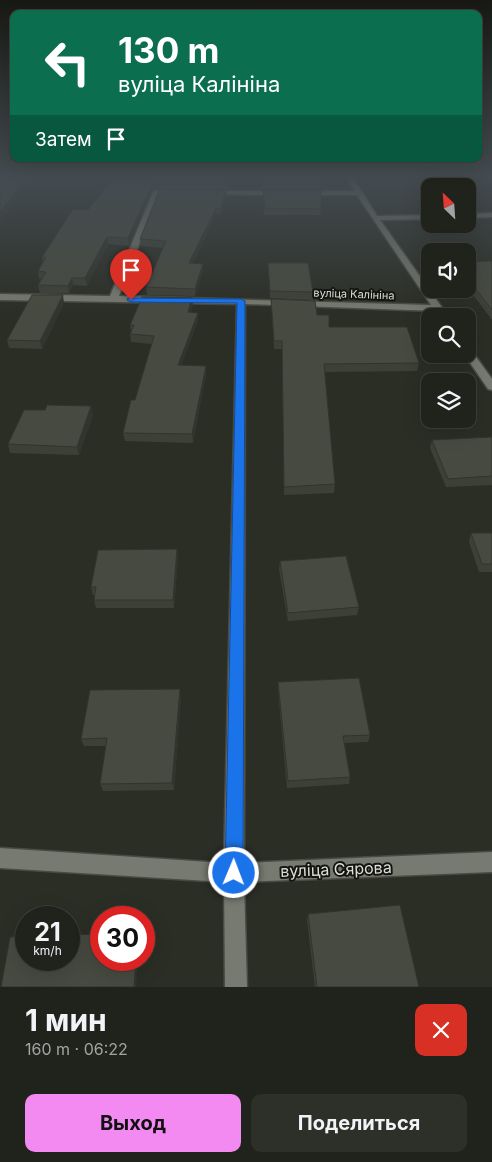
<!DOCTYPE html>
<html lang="ru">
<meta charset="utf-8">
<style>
:root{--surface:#20221c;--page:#2d2f29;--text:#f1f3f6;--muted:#a2a4a3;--line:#3d3f3b;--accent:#f38af1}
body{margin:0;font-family:Inter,sans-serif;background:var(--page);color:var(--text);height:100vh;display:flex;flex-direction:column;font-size:19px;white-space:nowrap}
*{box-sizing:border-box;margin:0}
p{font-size:16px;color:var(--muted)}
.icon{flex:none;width:28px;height:28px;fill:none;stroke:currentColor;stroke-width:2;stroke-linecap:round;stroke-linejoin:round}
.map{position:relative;height:987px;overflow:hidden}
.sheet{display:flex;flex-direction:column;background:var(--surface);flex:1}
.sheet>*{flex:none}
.top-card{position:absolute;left:10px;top:10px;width:472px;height:152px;border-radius:10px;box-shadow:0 5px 20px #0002,0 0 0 1px var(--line);background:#0b6e4f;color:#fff;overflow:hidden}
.needle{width:32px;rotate:335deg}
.fabs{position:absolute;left:421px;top:178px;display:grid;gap:10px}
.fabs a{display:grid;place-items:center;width:55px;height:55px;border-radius:10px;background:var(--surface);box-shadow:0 5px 20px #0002,0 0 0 1px var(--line);font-size:25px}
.speed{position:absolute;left:15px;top:906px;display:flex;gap:10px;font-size:25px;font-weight:700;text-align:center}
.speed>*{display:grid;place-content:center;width:65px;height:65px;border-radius:50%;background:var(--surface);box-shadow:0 5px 20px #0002,0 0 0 1px var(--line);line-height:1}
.speed small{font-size:12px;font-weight:400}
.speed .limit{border:8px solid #d22;background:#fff;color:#111}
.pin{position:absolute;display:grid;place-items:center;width:42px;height:42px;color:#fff;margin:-51px -21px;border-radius:50% 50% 50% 0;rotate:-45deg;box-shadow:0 0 5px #0007}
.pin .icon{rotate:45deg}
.me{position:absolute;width:55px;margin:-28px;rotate:1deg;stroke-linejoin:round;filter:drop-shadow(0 0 4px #0008)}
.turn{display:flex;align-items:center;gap:18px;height:105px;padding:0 25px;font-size:22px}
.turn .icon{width:65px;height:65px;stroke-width:2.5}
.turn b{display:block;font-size:35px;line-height:42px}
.then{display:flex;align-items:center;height:48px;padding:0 25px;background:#0003;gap:10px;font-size:19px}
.round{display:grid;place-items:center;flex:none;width:52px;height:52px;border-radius:10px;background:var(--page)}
.headline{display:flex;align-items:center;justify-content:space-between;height:85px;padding:0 25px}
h1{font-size:30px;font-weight:700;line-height:38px}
.primary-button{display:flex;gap:10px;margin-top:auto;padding:10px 25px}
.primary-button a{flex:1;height:58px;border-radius:10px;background:var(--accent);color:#111;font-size:20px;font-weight:700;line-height:58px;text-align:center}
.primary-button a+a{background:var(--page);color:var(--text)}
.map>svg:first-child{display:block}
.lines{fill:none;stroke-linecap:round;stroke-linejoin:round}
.minor-casing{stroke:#484a43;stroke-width:3}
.minor{fill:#777a70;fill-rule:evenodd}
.wall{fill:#3d4037}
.shaded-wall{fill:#32342d}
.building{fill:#474a40;stroke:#32342d}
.route{fill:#1a73e8;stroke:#114b97}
.labels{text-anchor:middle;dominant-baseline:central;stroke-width:4;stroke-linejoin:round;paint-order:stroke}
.far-street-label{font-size:11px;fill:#dcded8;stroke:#141511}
.near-street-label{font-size:16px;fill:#dcded8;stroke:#141511}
</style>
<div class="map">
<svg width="492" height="987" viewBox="0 0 492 987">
<rect width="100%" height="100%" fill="#2b2e25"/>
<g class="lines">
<defs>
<g id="minor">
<path d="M346,176H352L377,216L430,215V219L380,220L448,316H439L435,311L245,304L244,863L492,852V872L244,882L247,987H225L224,882L0,868V848L224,863L237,304L0,300V294L110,296L153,192C158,188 173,188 178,192L177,193L159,194L119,296L431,305L357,195H305L302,193L305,191H355Z"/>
<path d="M208,191H280L283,193L280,195L210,194L207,192Z"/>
<path d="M492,213V217L468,218V214Z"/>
<path d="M468,349L471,350L492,379V390L488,389L464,354H468Z"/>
</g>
</defs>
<!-- minor casing -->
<use href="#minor" class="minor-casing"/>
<!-- minor -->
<use href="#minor" class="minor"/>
</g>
<!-- wall -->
<g class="wall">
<path d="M0,176H42L35,184H27Z"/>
<path d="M115,176H232L228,189L199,190H226V196L221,214H216L193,263L203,264V271L195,296L147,295L146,287L163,248L141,246L140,239L159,190H152L129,246L108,244L87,286L73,285L69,293H40L38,285L42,279H39L38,271L43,263L42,257L88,210Z"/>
<path d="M262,176H321L320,189H263Z"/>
<path d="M263,190L321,209L320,215H264Z"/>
<path d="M492,261V320L468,288V262Z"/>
<path d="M268,263L313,292V300L270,298Z"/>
<path d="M271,299L317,315L329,327L419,363L417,371L324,372L335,484L334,493L284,495L282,349H274Z"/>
<path d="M64,303L42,349L9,348L7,340Z"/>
<path d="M193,305L190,312L198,313V321L181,365L206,366V374L193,443L125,441L123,433L135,400L152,344L131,342L130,334L131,331L130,325Z"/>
<path d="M45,410L93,415L79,455L10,453L8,444Z"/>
<path d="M492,438V485L446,487L430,448L432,440Z"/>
<path d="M471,533H492V572H479L469,542Z"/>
<path d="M177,549L178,557L174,608H96L94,600L95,595H93L91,587Z"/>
<path d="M280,561L359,607L357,615L288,621L279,569Z"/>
<path d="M278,682L370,735L368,742L345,743L350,777L349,784L287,788L278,690Z"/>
<path d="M181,697L174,790L103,791L100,784L106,746H84L81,739Z"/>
<path d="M308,914L419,987H315L307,920Z"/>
</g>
<!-- shaded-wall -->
<g class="shaded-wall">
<path d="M35,176H42L35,184L34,178Z"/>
<path d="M231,176H232L228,189V183Z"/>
<path d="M26,177L27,184L0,222V213Z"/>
<path d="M152,184V190L129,246L128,238Z"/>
<path d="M226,190V196L221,214V208Z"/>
<path d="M216,208V214L189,270V263Z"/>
<path d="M107,237L108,244L87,286L85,278Z"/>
<path d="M203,264V271L195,296V289Z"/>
<path d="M72,278L73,285L69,293L68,286Z"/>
<path d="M63,295L64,303L42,349L40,341Z"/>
<path d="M192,298L193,305L188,320V312Z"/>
<path d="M198,313V321L178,373V365Z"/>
<path d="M206,366V374L193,443L192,434Z"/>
<path d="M91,406L93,415L79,455L77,447Z"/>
<path d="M177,549L178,557L174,608L173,600Z"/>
<path d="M180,689L181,697L174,790L172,783Z"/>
<path d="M136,960H138L136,987H134Z"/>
</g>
<!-- building -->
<g class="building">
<path d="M0,176H35L34,178L26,177L0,213Z"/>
<path d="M115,176H231L228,183L152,184L128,238L107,237L85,278H72L68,286L38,285L46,272L38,271L46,257H42L73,209L88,210Z"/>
<path d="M262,176H321V183H263Z"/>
<path d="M160,189L226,190L221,208H216L189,263L203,264L195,289L146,287L166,241L140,239Z"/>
<path d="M263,190H321V209L265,208Z"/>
<path d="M492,261V310L468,279V262Z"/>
<path d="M268,263H308L313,292L270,291Z"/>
<path d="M32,295H63L40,341L7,340Z"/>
<path d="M142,297L192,298L188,312L198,313L178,365L206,366L192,434L123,433L131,400H135L154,336L130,334L134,325H130Z"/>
<path d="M271,299L315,301L317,315H329V327H407L419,363L324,364L335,484L284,487L282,341H274Z"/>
<path d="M47,405L91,406L77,447L8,444L24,410H45Z"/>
<path d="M492,437V476L448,479L432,440Z"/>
<path d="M471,533H492V564H482Z"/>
<path d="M177,549L173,600H94L96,587H91L98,550Z"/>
<path d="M346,556L359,607L288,613L280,561Z"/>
<path d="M359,678L370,735L343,736L350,777L288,781L278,682Z"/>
<path d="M180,689L172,783L100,784L107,738L81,739L90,690Z"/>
<path d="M400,905L419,987H317L308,914Z"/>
<path d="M101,934V960H136L134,987H1L10,937L26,936V960H69V935Z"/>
</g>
<!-- sky -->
<linearGradient id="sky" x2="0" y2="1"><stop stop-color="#181914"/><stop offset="0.56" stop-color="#444c51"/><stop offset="1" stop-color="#444c51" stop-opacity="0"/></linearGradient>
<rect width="492" height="314" fill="url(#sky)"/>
<!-- route -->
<path class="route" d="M128,298L241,299L245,301L243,873L240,879L234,882L228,879L225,873L237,303L131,302L127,300Z"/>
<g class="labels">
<!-- far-street labels -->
<g class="far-street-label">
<text transform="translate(354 294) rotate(2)">вуліца Калініна</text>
</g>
<!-- near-street labels -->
<g class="near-street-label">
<text transform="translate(336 869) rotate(-2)">вуліца Сярова</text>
</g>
</g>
</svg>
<div class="fabs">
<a><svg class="needle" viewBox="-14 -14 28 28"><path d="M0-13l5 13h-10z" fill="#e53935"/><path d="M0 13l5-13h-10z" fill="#a2a4a3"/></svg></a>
<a><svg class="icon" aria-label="sound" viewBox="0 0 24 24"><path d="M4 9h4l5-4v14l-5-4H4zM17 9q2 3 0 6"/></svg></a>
<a><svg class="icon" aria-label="search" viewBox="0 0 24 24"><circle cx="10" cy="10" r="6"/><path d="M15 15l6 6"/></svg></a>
<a><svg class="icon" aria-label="layers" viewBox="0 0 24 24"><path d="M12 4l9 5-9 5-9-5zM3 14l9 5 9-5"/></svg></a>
</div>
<div class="speed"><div>21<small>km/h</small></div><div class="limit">30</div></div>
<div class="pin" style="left:131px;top:300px;background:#d93025"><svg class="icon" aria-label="arrive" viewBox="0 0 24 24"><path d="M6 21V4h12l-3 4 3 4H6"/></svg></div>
<svg class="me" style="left:234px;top:873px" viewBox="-20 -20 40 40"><circle r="17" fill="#1a73e8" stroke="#fff" stroke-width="3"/><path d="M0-11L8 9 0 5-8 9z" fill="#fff"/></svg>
<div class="top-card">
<div class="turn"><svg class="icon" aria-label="left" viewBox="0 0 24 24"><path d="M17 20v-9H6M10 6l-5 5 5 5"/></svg><div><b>130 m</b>вуліца Калініна</div></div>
<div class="then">Затем<svg class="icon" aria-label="arrive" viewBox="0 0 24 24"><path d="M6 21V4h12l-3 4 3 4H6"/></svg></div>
</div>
</div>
<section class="sheet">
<div class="headline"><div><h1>1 мин</h1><p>160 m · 06:22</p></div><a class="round" style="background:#d93025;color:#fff"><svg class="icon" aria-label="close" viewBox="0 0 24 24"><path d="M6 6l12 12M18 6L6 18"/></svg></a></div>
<div class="primary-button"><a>Выход</a><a>Поделиться</a></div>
</section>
